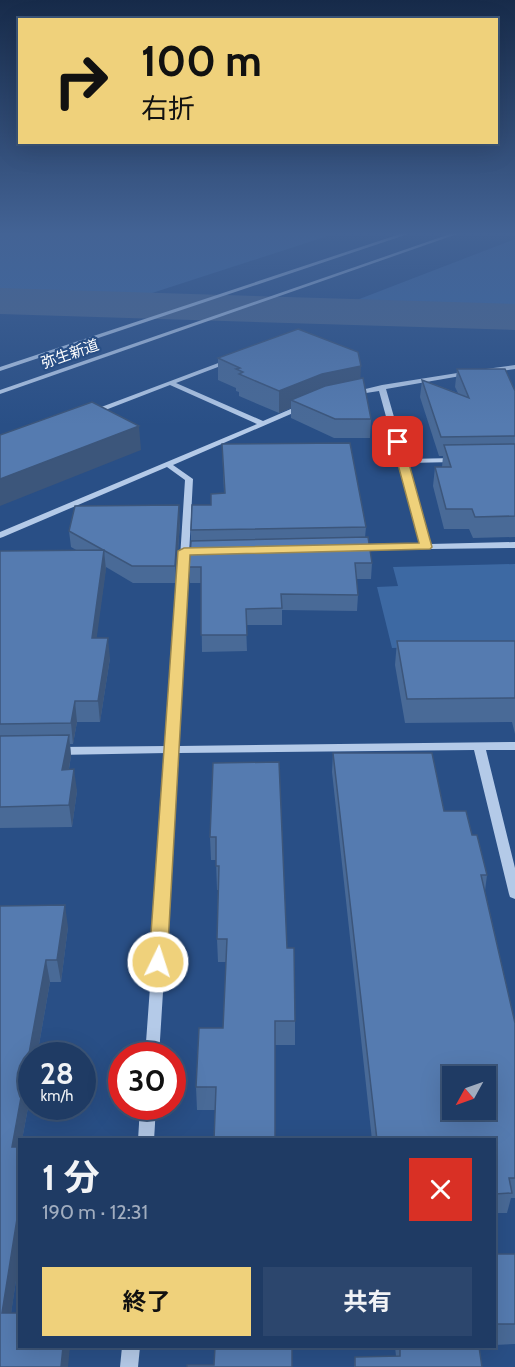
<!DOCTYPE html>
<html lang="ja">
<meta charset="utf-8">
<style>
:root{--surface:#1f3b64;--page:#2c466d;--text:#f1f3f6;--muted:#a1adbf;--line:#3c5578;--accent:#efd17b}
body{margin:0;font-family:Cabin,"Noto Sans JP",sans-serif;background:var(--page);color:var(--text);height:100vh;display:flex;flex-direction:column;font-size:22px;white-space:nowrap}
*{box-sizing:border-box;margin:0}
p{font-size:20px;color:var(--muted)}
.icon{flex:none;width:33px;height:33px;fill:none;stroke:currentColor;stroke-width:2;stroke-linecap:round;stroke-linejoin:round}
.map{position:relative;flex:1;overflow:hidden}
.panel{position:absolute;left:18px;top:1138px;width:478px;height:210px;display:flex;flex-direction:column;background:var(--surface);border-radius:0px;box-shadow:0 6px 24px #0002,0 0 0 2px var(--line)}
.panel>*{flex:none}
.top-card{position:absolute;left:18px;top:18px;width:480px;height:126px;border-radius:0px;box-shadow:0 6px 24px #0002,0 0 0 2px var(--line);background:#efd17b;color:#111;overflow:hidden}
.needle{width:39px;rotate:230deg}
.buttons{position:absolute;left:442px;top:1066px;display:grid;gap:12px}
.buttons a{display:grid;place-items:center;width:54px;height:54px;border-radius:0px;background:var(--surface);box-shadow:0 6px 24px #0002,0 0 0 2px var(--line);font-size:30px}
.speed{position:absolute;left:18px;top:1042px;display:flex;gap:12px;font-size:30px;font-weight:700;text-align:center}
.speed>*{display:grid;place-content:center;width:78px;height:78px;border-radius:50%;background:var(--surface);box-shadow:0 6px 24px #0002,0 0 0 2px var(--line);line-height:1}
.speed small{font-size:15px;font-weight:400}
.speed .limit{border:9px solid #d22;background:#fff;color:#111}
.pin{position:absolute;display:grid;place-items:center;width:51px;height:51px;color:#fff;margin:-26px;border-radius:12px;box-shadow:0 3px 9px #0006}
.me{position:absolute;width:66px;margin:-33px;rotate:4deg;stroke-linejoin:round;filter:drop-shadow(0 0 4px #0008)}
.turn{display:flex;align-items:center;gap:21px;height:126px;padding:0 24px;font-size:27px}
.turn .icon{width:78px;height:78px;stroke-width:2.5}
.turn b{display:block;font-size:42px;line-height:51px}
.round{display:grid;place-items:center;flex:none;width:63px;height:63px;border-radius:0px;background:var(--page)}
.head{display:flex;align-items:center;justify-content:space-between;height:102px;padding:0 24px}
h1{font-size:36px;font-weight:700;line-height:45px}
.button{display:flex;gap:12px;margin-top:auto;padding:12px 24px}
.button a{flex:1;height:69px;border-radius:0px;background:var(--accent);color:#111;font-size:24px;font-weight:700;line-height:69px;text-align:center}
.button a+a{background:var(--page);color:var(--text)}
.map>svg:first-child{display:block}
.green{fill:#3d69a3}
.lines{fill:none;stroke-linecap:round;stroke-linejoin:round}
.river{fill:#4b668d;fill-rule:evenodd}
.minor{fill:#b4cae8;fill-rule:evenodd}
.wall{fill:#496a97}
.shaded-wall{fill:#3c567b}
.building{fill:#557bb0;stroke:#3c567b;stroke-width:1.5;fill-rule:evenodd}
.route{fill:#efd17b;stroke:#9b8850;stroke-width:1.5}
.labels{text-anchor:middle;dominant-baseline:central;stroke-width:4.5;stroke-linejoin:round;paint-order:stroke}
.far-street-label{font-size:15px;fill:#fff;stroke:#294f86}
</style>
<div class="map">
<svg width="515" height="1367" viewBox="0 0 515 1367">
<rect width="100%" height="100%" fill="#294f86"/>
<!-- green -->
<g class="green">
<path d="M0,234H334L146,295L0,291Z"/>
<path d="M515,239V310L349,303Z"/>
<path d="M515,564V644L392,648L377,587L398,586L393,567Z"/>
</g>
<g class="lines">
<!-- river -->
<path class="river" d="M0,288L515,304V330L0,314Z"/>
<!-- minor -->
<g class="minor">
<path d="M400,234H408L0,371V367Z"/>
<path d="M450,234H457L0,394V390Z"/>
<path d="M229,359L231,360V362L176,383L263,421L300,405L307,407L173,465L193,479L179,746L515,742V750H486L515,868V899L510,897L509,894L474,750L178,753L159,1056H145L167,753L57,755L51,751L57,747L168,746L185,480L167,467L3,537L0,538V532L257,424L170,385L95,414L88,412Z"/>
<path d="M515,365V369L486,373L483,371L486,369Z"/>
<path d="M470,371L473,373L472,374L386,389L406,459L455,458L459,460L455,462L407,463L430,544L515,542V548L353,550L352,548L356,545L421,544L379,391L353,395L349,393L382,385Z"/>
<path d="M140,1107H156L154,1140H138Z"/>
<path d="M122,1347H140L138,1367H120Z"/>
</g>
</g>
<!-- wall -->
<g class="wall">
<path d="M218,358L360,379L371,419L370,438H334L291,418V408L279,413L239,396V392L236,391V388L218,380Z"/>
<path d="M457,369L515,391V537L473,538L469,529H444L433,486L435,467H442L443,456H439L420,397L422,380L458,393L455,387Z"/>
<path d="M222,444L366,527L365,538L372,563L371,579H356L358,595L357,611L282,610V625H246L247,651L202,652L201,583H190L189,567L191,541V530L211,505L224,493Z"/>
<path d="M180,521L176,583H133L106,567L96,638L110,658L100,722H77L73,744H70L71,756L69,769L77,791L72,827L0,828V551H78L71,547L69,531Z"/>
<path d="M397,641H515V734L512,722L405,723L395,665Z"/>
<path d="M333,753L444,811L472,835L487,875L485,891L515,1023V1198H511L507,1213H495V1140H372L332,772Z"/>
<path d="M213,763L287,948L295,1021V1045H275L215,1110H197L196,1087L223,1028L226,962H218L217,939L218,890H217L216,860H211L210,837Z"/>
<path d="M0,906L68,927L61,982H50L37,1056H32V1086L22,1140H20V1254L11,1313L0,1367Z"/>
<path d="M495,1254H515V1344L495,1345Z"/>
<path d="M395,1347H479L482,1367H354L355,1357L396,1356Z"/>
</g>
<!-- shaded-wall -->
<g class="shaded-wall">
<path d="M361,366L360,388L291,400V408L279,413V391L322,374Z"/>
<path d="M139,426L141,450L0,506V479Z"/>
<path d="M179,505L180,521L176,583L175,566Z"/>
<path d="M104,550L106,570L94,658L92,638Z"/>
<path d="M108,638L110,658L100,722L98,701Z"/>
<path d="M75,701L77,722L73,744L71,723Z"/>
<path d="M69,735L71,756L65,791L62,770Z"/>
<path d="M74,769L77,791L72,827L69,805Z"/>
<path d="M65,905L68,927L61,982L57,960Z"/>
<path d="M46,960L50,982L37,1056H32V1086L22,1140H20V1154L12,1147Z"/>
<path d="M20,1200V1254L8,1334L2,1313Z"/>
<path d="M63,1347H70L68,1367H61Z"/>
</g>
<!-- building -->
<g class="building">
<path d="M298,329L358,352L361,366L322,374L279,391L239,374L243,372L236,369L240,368L218,358Z"/>
<path d="M457,369H505L515,391V436L441,437L422,380L469,398Z"/>
<path d="M363,378L371,419H335L291,400L325,386Z"/>
<path d="M92,402L139,426L0,479V435Z"/>
<path d="M350,443L366,527L191,530L192,505H211V494L225,493L222,444Z"/>
<path d="M515,444V516L475,517L472,509H446L435,467H451L444,445Z"/>
<path d="M179,505L175,566H132L69,531L75,506Z"/>
<path d="M368,537L372,563H355L358,595L281,594L282,608L246,609L247,635H201V567H189L191,541Z"/>
<path d="M104,550L92,638H108L98,701H75L71,723L0,724V551Z"/>
<path d="M397,641H515V698L407,699Z"/>
<path d="M69,735L62,770L74,769L69,805L0,807V736Z"/>
<path d="M333,753H432L444,811H466L472,835H477L487,875H481L515,1023V1178H509L512,1193L495,1194V1140H377ZM453,1077H486V1110H453Z"/>
<path d="M279,762L287,948H294L295,1021H275V1140H214L216,1087H196L199,1028H223L227,939H217L219,866H216V837H210L213,763Z"/>
<path d="M65,905L57,960H46L12,1147H20V1200L2,1313H20V1347H63L61,1367H0V906Z"/>
<rect x="495" y="1254" width="20" height="70"/>
<path d="M215,1347H292V1367H187V1365H214Z"/>
<path d="M400,1347H479L482,1367H355V1357L400,1356Z"/>
</g>
<!-- sky -->
<linearGradient id="sky" x2="0" y2="1"><stop stop-color="#172b4a"/><stop offset="0.55" stop-color="#436395"/><stop offset="1" stop-color="#436395" stop-opacity="0"/></linearGradient>
<rect width="515" height="425" fill="url(#sky)"/>
<!-- route -->
<path class="route" d="M398,439L403,442L432,547L430,549L190,555L167,962L165,967L158,969L152,967L149,962L178,551L184,548L419,543L392,442Z"/>
<g class="labels">
<!-- far-street labels -->
<g class="far-street-label">
<text transform="translate(70 354) rotate(-19)">弥生新道</text>
</g>
</g>
</svg>
<div class="buttons">
<a><svg class="needle" viewBox="-14 -14 28 28"><path d="M0-13l5 13h-10z" fill="#e53935"/><path d="M0 13l5-13h-10z" fill="#a1adbf"/></svg></a>
</div>
<div class="speed"><div>28<small>km/h</small></div><div class="limit">30</div></div>
<div class="pin" style="left:398px;top:442px;background:#d93025"><svg class="icon" aria-label="arrive" viewBox="0 0 24 24"><path d="M6 21V4h12l-3 4 3 4H6"/></svg></div>
<svg class="me" style="left:158px;top:962px" viewBox="-20 -20 40 40"><circle r="17" fill="#efd17b" stroke="#fff" stroke-width="3"/><path d="M0-11L8 9 0 5-8 9z" fill="#fff"/></svg>
<div class="top-card">
<div class="turn"><svg class="icon" aria-label="right" viewBox="0 0 24 24"><path d="M7 20v-9h11M14 6l5 5-5 5"/></svg><div><b>100 m</b>右折</div></div>
</div>
<section class="panel">
<div class="head"><div><h1>1 分</h1><p>190 m · 12:31</p></div><a class="round" style="background:#d93025;color:#fff"><svg class="icon" aria-label="close" viewBox="0 0 24 24"><path d="M6 6l12 12M18 6L6 18"/></svg></a></div>
<div class="button"><a>終了</a><a>共有</a></div>
</section>
</div>
